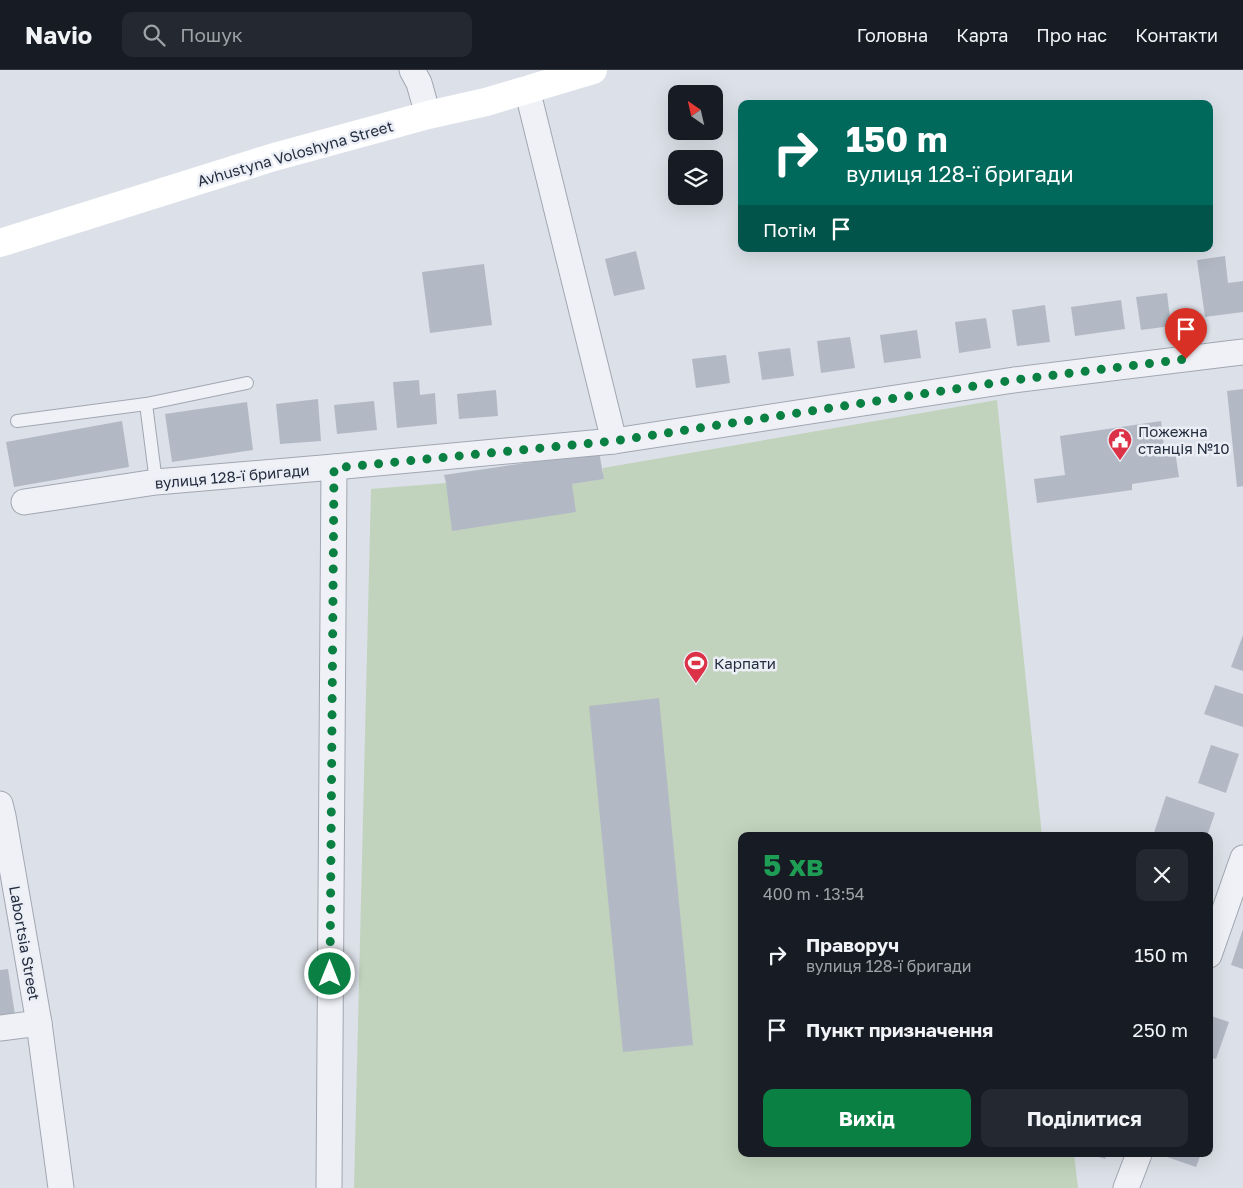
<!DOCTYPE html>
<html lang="uk">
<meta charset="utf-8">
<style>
:root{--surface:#171b24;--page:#242831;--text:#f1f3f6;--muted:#9ea1a6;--line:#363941;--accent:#0b8043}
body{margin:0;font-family:"Golos Text",sans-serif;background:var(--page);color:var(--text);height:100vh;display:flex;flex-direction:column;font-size:19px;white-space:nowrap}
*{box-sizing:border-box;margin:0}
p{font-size:16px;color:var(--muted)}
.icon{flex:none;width:28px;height:28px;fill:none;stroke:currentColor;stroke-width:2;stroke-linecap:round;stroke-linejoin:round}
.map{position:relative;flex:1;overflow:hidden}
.side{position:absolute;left:738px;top:762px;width:475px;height:325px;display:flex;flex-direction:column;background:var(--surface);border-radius:10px;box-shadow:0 5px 20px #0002}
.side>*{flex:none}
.guide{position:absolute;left:738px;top:30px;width:475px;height:152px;border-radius:10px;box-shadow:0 5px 20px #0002;background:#00695c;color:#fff;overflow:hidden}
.needle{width:32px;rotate:326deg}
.buttons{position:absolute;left:668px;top:15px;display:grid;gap:10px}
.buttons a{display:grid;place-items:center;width:55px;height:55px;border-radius:10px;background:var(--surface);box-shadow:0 5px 20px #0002;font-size:25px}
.pin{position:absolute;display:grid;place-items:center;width:42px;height:42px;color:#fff;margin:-51px -21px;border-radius:50% 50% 50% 0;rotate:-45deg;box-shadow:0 0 5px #0007}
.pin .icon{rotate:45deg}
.me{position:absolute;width:55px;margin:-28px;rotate:0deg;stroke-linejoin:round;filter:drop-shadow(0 0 4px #0008)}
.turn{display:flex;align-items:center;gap:18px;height:105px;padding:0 25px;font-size:22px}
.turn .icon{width:65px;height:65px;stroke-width:2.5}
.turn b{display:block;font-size:35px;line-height:42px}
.then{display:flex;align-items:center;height:48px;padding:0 25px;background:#0003;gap:10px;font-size:19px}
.round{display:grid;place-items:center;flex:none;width:52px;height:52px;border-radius:10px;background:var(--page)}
.head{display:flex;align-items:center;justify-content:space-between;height:85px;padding:0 25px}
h1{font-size:30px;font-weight:700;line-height:38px;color:#1e9e55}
.button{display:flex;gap:10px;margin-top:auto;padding:10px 25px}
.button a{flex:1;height:58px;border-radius:10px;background:var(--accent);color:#fff;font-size:20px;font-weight:700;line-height:58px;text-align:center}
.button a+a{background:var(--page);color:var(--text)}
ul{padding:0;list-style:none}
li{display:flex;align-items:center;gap:15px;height:75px;padding:0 25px}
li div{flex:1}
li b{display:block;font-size:19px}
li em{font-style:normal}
header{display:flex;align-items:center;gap:30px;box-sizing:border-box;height:70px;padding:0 25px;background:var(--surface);border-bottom:1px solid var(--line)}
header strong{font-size:24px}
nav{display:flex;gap:28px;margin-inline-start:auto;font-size:18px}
.search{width:350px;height:45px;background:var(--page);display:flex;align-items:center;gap:12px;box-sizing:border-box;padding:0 18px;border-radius:10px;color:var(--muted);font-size:19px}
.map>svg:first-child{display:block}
.green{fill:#c1d3bc}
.building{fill:#b2b9c5}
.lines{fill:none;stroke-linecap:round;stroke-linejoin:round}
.service-casing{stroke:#a1a7b2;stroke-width:14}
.minor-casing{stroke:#a1a7b2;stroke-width:27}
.service{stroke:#eff1f6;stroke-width:12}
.minor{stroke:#eff1f6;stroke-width:25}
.secondary{stroke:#fff;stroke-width:28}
.route{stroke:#0b8043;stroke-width:9;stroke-dasharray:0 16.2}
.labels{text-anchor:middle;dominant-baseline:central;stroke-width:5;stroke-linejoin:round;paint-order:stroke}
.street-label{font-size:15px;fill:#242d3f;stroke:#ebeff5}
.poi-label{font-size:15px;fill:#242d3f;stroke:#ebeff5;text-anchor:start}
</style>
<header>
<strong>Navio</strong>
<div class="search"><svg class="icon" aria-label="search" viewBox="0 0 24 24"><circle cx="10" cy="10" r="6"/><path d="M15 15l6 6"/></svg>Пошук</div>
<nav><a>Головна</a><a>Карта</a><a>Про нас</a><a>Контакти</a></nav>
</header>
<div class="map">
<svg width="1243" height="1118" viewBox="0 0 1243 1118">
<rect width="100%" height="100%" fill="#dce0e8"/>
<!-- green -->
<path class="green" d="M997,330L1042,766H741V1084H1074L1078,1118H354L371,419L446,413L572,414L603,409V398Z"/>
<!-- building -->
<g class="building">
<path d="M636,181L645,219L614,226L605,189Z"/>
<path d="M1225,186L1228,213L1243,211V242L1205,247L1197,190Z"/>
<path d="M484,194L492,255L430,263L422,202Z"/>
<path d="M1167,223L1171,256L1141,260L1136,227Z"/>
<path d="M1121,230L1125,259L1075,266L1071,237Z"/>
<path d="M1045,235L1050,272L1017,276L1012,240Z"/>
<path d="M986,248L991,278L959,283L955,252Z"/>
<path d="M917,260L921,288L884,293L880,265Z"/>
<path d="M850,267L855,298L821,303L817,271Z"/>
<path d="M790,278L794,306L762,310L758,282Z"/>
<path d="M726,285L730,313L696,318L692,289Z"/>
<path d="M419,310L420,325L435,323L437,354L397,358L393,312Z"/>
<path d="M1243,319V416L1237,417L1227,321Z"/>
<path d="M496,320L498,346L459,349L457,324Z"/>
<path d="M318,329L321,371L280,374L276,334Z"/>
<path d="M374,331L377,360L337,364L334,335Z"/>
<path d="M247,332L253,380L172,392L165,344Z"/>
<path d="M122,351L129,397L14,417L6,372Z"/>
<path d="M1161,351L1164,377L1174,375L1179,407L1132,414V420L1037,433L1034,409L1065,405L1060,366Z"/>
<path d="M599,382L604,409L572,414L576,442L452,461L446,413L444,405Z"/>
<path d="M1243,565V601L1231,597Z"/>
<path d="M1215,615L1243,624V657L1204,644Z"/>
<path d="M659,628L693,975L623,982L589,636Z"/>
<path d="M1211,675L1239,684L1226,723L1198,713Z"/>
<path d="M1166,726L1215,743L1207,766H1153Z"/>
<path d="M1243,859V899L1231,895Z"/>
<path d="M8,899L15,945L0,947V900Z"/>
<path d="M1211,946L1229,952L1216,989L1209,987V952Z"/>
<path d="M1090,1084H1107L1105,1089Z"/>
<path d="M1165,1084H1201L1196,1097L1164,1086Z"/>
</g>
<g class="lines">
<defs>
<g id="service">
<path d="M146,334L156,412"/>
<path d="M17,351L146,334L247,313"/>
</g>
<g id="minor">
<path d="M412,0L419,13L428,45"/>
<path d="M527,19L614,371"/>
<path d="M24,432L156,412L334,397L614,371L1014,310L1243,282"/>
<path d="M0,734L3,746L39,953L61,1118"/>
<path d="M1209,885L1243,788"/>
<path d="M0,958L39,953"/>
<path d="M329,1118L334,397"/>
<path d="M1126,1118L1139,1084"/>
</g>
</defs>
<!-- service casing -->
<use href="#service" class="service-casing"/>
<!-- minor casing -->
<use href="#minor" class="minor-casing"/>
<!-- service -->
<use href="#service" class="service"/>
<!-- minor -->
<use href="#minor" class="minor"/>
<!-- secondary -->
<path class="secondary" d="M0,173L274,87L428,45L486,32L593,0"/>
</g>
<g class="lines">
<!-- route -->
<path class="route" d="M330,904L334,398L614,371L1014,310L1186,289"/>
</g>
<!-- icons -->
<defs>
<symbol id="civic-pin" viewBox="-11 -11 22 30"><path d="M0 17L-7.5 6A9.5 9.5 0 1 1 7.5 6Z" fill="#dc3247" stroke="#ebeff5"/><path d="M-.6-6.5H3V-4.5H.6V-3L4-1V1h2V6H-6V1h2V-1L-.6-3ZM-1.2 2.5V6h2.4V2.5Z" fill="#fff"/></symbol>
<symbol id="stadium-pin" viewBox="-11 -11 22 30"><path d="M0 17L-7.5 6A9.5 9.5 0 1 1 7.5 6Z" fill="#dc3247" stroke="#ebeff5"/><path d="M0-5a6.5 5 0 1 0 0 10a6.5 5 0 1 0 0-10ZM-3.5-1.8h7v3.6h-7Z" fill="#fff"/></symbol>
</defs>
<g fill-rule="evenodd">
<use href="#civic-pin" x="1106" y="356" width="28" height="38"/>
<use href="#stadium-pin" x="682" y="579" width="28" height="38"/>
</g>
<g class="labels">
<!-- street labels -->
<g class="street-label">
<text transform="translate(295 83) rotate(-16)">Avhustyna Voloshyna Street</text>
<text transform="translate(232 406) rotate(-5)">вулиця 128-ї бригади</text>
<text transform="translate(25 873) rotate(80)">Labortsia Street</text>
</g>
<!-- poi labels -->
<g class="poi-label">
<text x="1138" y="361">Пожежна<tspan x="1138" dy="17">станція №10</tspan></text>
<text x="714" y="593">Карпати</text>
</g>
</g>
</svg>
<div class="buttons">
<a><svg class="needle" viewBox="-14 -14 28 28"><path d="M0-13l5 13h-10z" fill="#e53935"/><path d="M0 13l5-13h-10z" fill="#9ea1a6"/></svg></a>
<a><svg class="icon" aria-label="layers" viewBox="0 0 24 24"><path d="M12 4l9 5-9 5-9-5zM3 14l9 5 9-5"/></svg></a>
</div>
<div class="pin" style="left:1186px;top:289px;background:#d93025"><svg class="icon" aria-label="arrive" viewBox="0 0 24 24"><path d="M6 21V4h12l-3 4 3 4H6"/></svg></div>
<svg class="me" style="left:330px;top:904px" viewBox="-20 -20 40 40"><circle r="17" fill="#0b8043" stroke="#fff" stroke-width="3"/><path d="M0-11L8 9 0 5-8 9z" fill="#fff"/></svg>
<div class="guide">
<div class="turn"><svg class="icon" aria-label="right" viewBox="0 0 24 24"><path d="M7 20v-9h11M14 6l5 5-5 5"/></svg><div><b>150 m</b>вулиця 128-ї бригади</div></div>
<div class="then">Потім<svg class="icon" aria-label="arrive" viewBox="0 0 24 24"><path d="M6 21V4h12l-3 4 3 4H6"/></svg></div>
</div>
<section class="side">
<div class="head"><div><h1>5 хв</h1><p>400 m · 13:54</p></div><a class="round"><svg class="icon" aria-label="close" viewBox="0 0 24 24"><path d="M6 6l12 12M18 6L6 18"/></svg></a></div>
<ul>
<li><svg class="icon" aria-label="right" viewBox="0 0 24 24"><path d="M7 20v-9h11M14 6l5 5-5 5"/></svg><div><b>Праворуч</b><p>вулиця 128-ї бригади</p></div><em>150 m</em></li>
<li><svg class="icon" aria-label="arrive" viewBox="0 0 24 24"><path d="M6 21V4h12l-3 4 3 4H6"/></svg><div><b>Пункт призначення</b></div><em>250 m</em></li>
</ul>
<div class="button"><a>Вихід</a><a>Поділитися</a></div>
</section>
</div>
